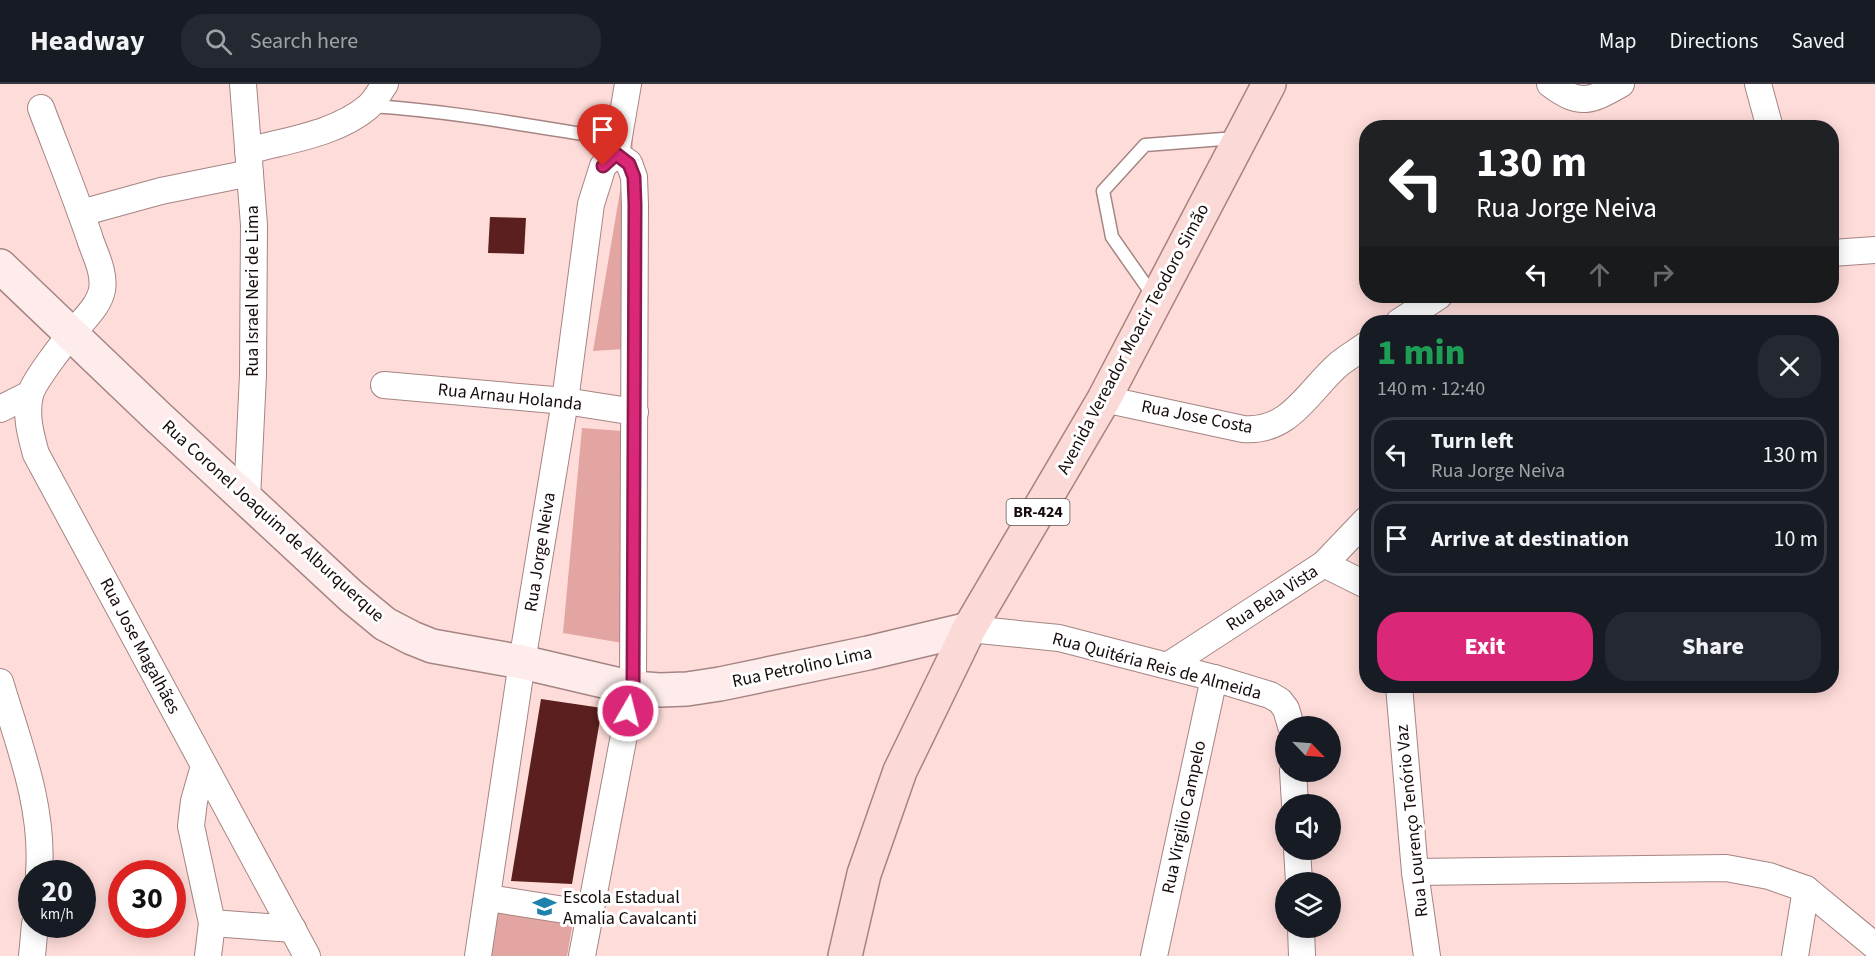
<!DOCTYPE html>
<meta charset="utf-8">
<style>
:root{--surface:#171b24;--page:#242831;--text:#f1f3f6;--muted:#9ea1a6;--line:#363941;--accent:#db2777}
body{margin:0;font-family:"Source Sans 3",sans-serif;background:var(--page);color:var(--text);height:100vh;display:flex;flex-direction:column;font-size:22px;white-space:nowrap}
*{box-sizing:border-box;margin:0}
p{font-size:20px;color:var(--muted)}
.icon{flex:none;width:33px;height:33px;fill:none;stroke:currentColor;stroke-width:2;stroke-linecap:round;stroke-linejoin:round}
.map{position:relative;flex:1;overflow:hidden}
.side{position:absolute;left:1359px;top:231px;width:480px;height:378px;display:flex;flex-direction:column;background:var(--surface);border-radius:24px;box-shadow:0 3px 15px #0003}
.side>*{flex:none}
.hud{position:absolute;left:1359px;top:36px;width:480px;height:183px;border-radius:24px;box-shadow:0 3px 15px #0003;background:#202124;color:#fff;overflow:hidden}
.needle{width:39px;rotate:115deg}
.controls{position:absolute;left:1275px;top:632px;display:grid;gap:12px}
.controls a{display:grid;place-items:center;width:66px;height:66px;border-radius:50%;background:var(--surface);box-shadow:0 3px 15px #0003;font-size:30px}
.speed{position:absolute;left:18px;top:776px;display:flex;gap:12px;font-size:30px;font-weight:700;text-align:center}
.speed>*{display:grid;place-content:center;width:78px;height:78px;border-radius:50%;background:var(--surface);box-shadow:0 3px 15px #0003;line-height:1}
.speed small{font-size:15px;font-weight:400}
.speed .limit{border:9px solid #d22;background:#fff;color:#111}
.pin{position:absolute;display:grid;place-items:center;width:51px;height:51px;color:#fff;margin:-62px -26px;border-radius:50% 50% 50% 0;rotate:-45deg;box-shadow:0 0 6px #0007}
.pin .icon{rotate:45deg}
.me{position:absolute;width:66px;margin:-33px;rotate:8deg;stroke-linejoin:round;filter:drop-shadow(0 0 4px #0008)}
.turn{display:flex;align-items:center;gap:21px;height:126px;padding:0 18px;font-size:27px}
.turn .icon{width:78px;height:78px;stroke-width:2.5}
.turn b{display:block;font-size:42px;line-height:51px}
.lanes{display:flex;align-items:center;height:57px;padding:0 18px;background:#0003;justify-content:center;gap:30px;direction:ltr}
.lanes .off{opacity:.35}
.round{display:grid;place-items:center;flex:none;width:63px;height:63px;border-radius:24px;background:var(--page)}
.head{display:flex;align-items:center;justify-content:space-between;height:102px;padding:0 18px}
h1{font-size:36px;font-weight:800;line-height:45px;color:#1e9e55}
.button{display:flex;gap:12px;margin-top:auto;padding:12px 18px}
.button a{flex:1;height:69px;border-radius:24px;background:var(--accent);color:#fff;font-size:24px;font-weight:800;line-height:69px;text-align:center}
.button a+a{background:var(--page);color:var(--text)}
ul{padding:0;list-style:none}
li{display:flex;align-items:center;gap:18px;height:75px;margin:0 12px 9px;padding:0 6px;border:3px solid var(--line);border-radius:24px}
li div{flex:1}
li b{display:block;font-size:22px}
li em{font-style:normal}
header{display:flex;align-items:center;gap:36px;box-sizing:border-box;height:84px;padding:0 30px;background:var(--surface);border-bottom:2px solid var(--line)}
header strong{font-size:28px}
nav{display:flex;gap:33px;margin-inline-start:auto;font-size:21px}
.search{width:420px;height:54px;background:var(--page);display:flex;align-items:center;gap:15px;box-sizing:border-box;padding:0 21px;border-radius:24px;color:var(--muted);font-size:22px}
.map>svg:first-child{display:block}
.green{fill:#e3a5a1}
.building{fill:#5b1f1f}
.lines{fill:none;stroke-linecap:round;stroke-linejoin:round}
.lane-casing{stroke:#a48583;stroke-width:15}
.street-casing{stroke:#a48583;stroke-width:28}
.secondary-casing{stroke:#a48583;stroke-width:36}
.primary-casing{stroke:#a9807e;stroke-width:36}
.lane{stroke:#fff;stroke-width:12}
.street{stroke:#fff;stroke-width:26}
.secondary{stroke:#fdeceb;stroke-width:33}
.primary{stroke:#fbd9d7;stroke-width:33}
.route-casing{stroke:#8e194d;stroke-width:15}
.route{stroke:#db2777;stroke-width:10}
.labels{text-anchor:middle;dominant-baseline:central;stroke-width:6;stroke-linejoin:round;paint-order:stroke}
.shield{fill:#fff;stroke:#5d5554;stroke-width:1.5}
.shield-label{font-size:16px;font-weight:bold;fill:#170c0b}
.street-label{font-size:18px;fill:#170c0b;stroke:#fff}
.poi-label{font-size:18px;fill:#170c0b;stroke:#fff;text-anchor:start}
</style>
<header>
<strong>Headway</strong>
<div class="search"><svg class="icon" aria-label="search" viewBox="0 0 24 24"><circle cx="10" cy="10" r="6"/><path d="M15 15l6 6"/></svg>Search here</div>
<nav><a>Map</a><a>Directions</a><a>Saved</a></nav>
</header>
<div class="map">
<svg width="1875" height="872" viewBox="0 0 1875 872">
<rect width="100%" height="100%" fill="#fedcd9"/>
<!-- green -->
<g class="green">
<path d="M634,25L625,265L593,267Z"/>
<path d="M582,344L622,347L629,560L563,549Z"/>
<path d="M493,821L574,832L567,872H484Z"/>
</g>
<!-- building -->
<g class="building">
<path d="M490,133L526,134L524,170L488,169Z"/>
<path d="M541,615L602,624L572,800L511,797Z"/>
</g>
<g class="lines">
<defs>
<g id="lane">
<path d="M370,22C454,27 536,43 619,56"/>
<path d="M1154,213L1112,153L1103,107L1145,61L1236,54"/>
</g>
<g id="street">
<path d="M243,0L254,141L253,291L247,415"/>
<path d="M1550,0C1580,23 1591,17 1621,0"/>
<path d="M1758,0L1770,44"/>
<path d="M41,24C58,69 76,113 91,158C96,172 105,190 102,206C99,221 86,233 77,244C66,255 33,298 30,311C25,331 31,352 36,370L307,872"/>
<path d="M248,67C287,56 336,50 368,23C375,17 380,7 385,0"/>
<path d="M616,70L628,0"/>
<path d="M81,129L161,107L250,89"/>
<path d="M1832,169L1875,166"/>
<path d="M1399,238L1439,212"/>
<path d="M384,301L565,317L635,328"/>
<path d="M1104,315L1243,345C1290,349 1308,307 1339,280C1348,273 1358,267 1366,261"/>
<path d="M0,325L30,310"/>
<path d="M1324,480L1366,501"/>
<path d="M969,545L1059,554L1214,594L1270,611L1280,617L1286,625L1291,642"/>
<path d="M1169,581L1324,480L1366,436"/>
<path d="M0,598C19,661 44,723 39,789"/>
<path d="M1399,602L1415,788L1427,872"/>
<path d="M204,682L194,717L191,742L212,839L208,872"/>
<path d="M1293,687L1295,720"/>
<path d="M1297,765L1299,798"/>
<path d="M1415,788L1726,784L1769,792L1806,805L1875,862"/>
<path d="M488,814L590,830"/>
<path d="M212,839L293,845"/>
<path d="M1301,843L1302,872"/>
<path d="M32,872L35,840"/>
<path d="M478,872L522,578L565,317L591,120L603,82L616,70"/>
<path d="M582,872L633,604L635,121L634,93L629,79L616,70"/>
<path d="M1154,872L1214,594"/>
<path d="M1795,872L1806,805"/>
</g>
<path id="secondary" d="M0,182L157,332L351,512L385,540L412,554L432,562L522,578L633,604L660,606L687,605L720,600L868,569L969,545"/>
<path id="primary" d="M845,872L864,790L900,687L969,545L1104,315L1269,0"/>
</defs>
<!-- lane casing -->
<use href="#lane" class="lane-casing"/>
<!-- street casing -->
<use href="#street" class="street-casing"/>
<!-- secondary casing -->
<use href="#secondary" class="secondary-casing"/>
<!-- primary casing -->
<use href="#primary" class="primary-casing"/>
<!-- lane -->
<use href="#lane" class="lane"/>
<!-- street -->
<use href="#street" class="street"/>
<!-- secondary -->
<use href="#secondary" class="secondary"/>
<!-- primary -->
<use href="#primary" class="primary"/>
</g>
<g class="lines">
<defs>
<path id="route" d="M603,82L616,70L629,80L634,93L635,121L633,604L628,627"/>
</defs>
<!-- route casing -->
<use href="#route" class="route-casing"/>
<!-- route -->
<use href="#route" class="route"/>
</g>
<!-- icons -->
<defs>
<symbol id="school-bare" viewBox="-9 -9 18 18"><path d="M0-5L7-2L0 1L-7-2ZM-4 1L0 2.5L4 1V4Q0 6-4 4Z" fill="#1f81ac" stroke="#fff" stroke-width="2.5" paint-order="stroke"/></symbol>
</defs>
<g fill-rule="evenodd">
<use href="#school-bare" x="528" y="806" width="33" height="33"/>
</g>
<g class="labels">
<!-- shield labels -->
<rect class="shield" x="1006.5" y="415" width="63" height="26" rx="4.5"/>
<g class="shield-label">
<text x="1038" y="428">BR-424</text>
</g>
<!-- street labels -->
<g class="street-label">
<text transform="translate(252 207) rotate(-90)">Rua Israel Neri de Lima</text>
<text transform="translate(1133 255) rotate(-62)">Avenida Vereador Moacir Teodoro Simão</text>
<text transform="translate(510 313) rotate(6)">Rua Arnau Holanda</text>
<text transform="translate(1197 333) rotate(11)">Rua Jose Costa</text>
<text transform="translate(273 437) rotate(42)">Rua Coronel Joaquim de Alburquerque</text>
<text transform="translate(540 468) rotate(-81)">Rua Jorge Neiva</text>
<text transform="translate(1272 514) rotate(-33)">Rua Bela Vista</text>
<text transform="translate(140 562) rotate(62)">Rua Jose Magalhães</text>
<text transform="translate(1157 582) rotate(15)">Rua Quitéria Reis de Almeida</text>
<text transform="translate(802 583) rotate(-12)">Rua Petrolino Lima</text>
<text transform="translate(1184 733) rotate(-78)">Rua Virgilio Campelo</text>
<text transform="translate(1412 737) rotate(-96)">Rua Lourenço Tenório Vaz</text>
</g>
<!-- poi labels -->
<g class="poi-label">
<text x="563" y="813">Escola Estadual<tspan x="563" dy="21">Amalia Cavalcanti</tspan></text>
</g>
</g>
</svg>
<div class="controls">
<a><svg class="needle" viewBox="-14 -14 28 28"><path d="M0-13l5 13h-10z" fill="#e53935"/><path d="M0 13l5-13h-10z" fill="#9ea1a6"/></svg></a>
<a><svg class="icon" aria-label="sound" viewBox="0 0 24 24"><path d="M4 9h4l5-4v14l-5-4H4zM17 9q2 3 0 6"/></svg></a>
<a><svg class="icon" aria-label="layers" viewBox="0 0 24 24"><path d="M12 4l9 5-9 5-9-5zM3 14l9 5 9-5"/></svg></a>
</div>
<div class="speed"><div>20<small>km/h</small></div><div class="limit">30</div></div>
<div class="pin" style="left:603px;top:82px;background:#d93025"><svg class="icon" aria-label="arrive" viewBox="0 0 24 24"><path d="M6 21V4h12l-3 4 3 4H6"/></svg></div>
<svg class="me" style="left:628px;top:627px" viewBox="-20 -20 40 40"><circle r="17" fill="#db2777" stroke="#fff" stroke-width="3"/><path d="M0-11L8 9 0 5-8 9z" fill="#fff"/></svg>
<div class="hud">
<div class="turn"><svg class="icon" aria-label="left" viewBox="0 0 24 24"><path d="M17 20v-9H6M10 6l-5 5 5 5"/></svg><div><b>130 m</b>Rua Jorge Neiva</div></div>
<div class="lanes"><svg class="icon" aria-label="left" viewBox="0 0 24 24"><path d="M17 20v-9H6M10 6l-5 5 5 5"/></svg><svg class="icon off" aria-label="ahead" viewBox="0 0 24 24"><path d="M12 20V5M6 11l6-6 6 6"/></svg><svg class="icon off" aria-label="right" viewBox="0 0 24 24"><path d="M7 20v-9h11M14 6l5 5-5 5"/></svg></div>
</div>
<section class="side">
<div class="head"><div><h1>1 min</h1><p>140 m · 12:40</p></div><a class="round"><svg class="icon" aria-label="close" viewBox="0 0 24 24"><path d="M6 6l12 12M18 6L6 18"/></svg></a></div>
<ul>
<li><svg class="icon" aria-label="left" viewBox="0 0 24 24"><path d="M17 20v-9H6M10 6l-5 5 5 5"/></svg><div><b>Turn left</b><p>Rua Jorge Neiva</p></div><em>130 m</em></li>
<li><svg class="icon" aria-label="arrive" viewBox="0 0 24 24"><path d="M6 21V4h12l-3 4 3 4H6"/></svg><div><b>Arrive at destination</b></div><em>10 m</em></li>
</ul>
<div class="button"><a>Exit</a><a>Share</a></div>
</section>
</div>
